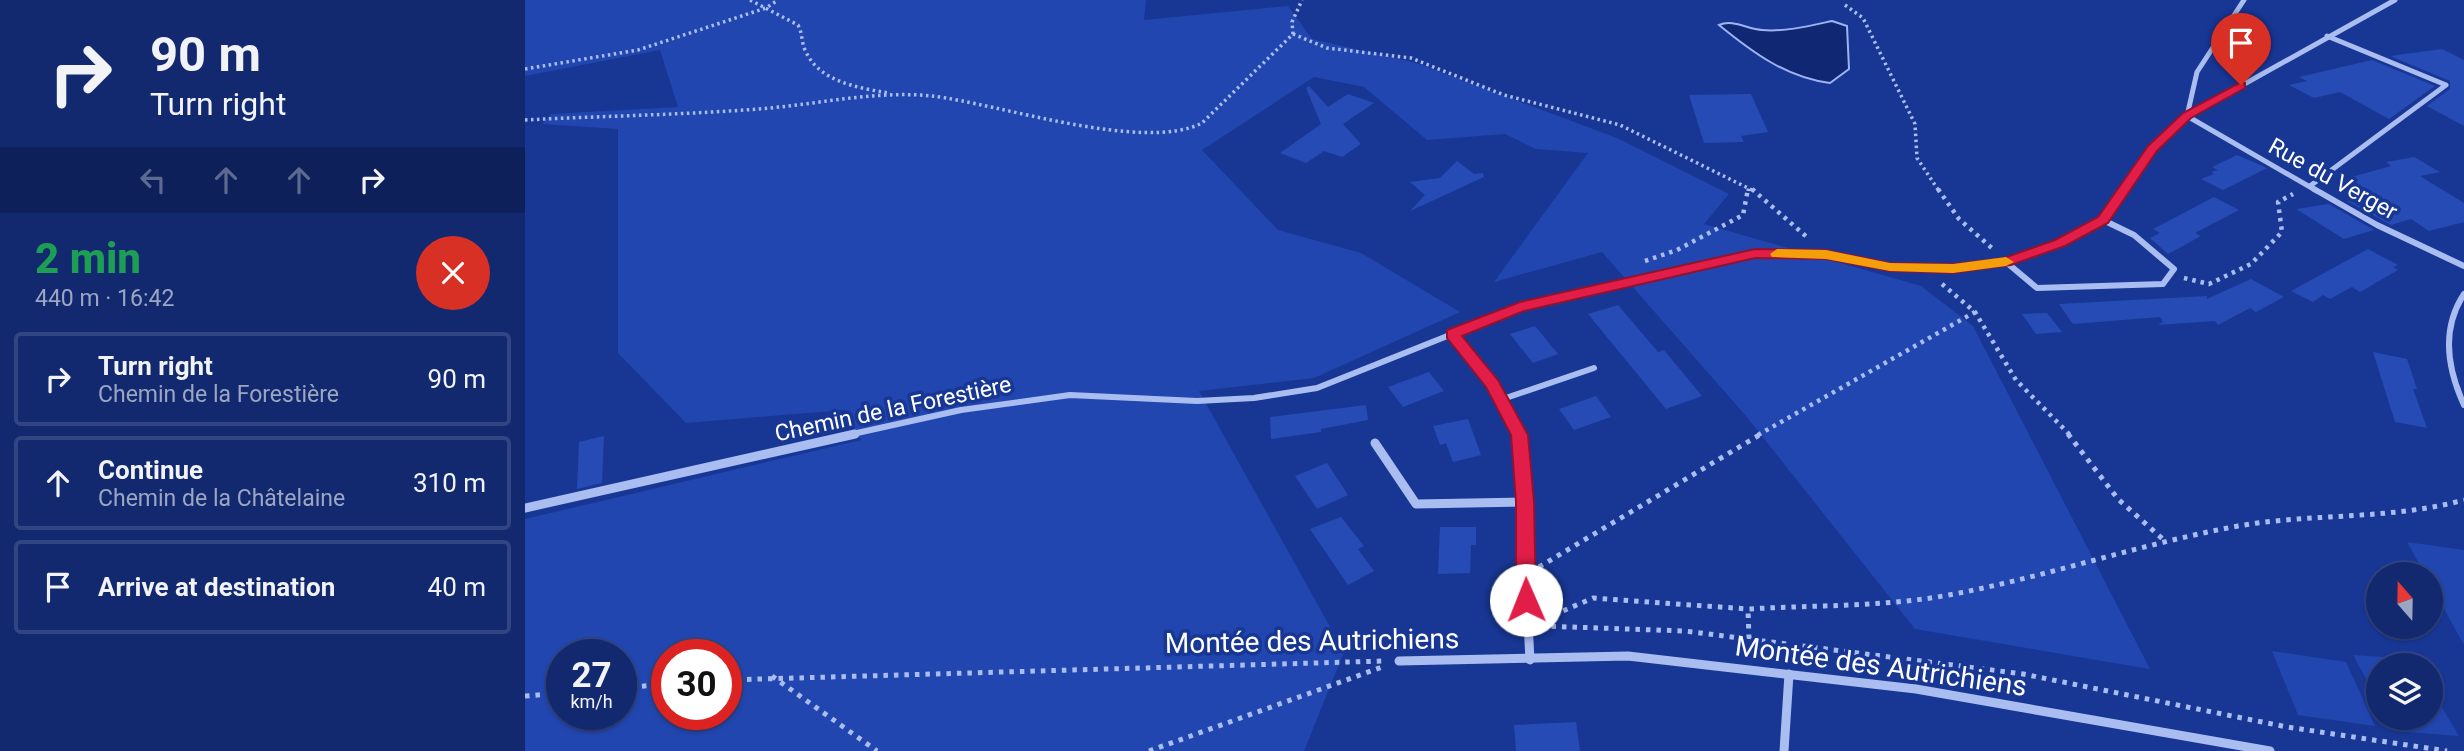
<!DOCTYPE html>
<meta charset="utf-8">
<style>
:root{--surface:#122970;--page:#1f3578;--text:#f1f3f6;--muted:#9ca6c3;--line:#314583}
body{margin:0;font-family:Roboto,sans-serif;background:var(--page);color:var(--text);height:100vh;display:flex;flex-direction:column;font-size:26px;white-space:nowrap}
*{box-sizing:border-box;margin:0}
p{font-size:23px;color:var(--muted)}
.icon{flex:none;width:38px;height:38px;fill:none;stroke:currentColor;stroke-width:2;stroke-linecap:round;stroke-linejoin:round}
.map{position:relative;flex:1;overflow:hidden}
.drawer{display:flex;flex-direction:column;background:var(--surface);width:525px}
.drawer>*{flex:none}
.banner{background:#122970;color:var(--text);overflow:hidden}
.needle{width:46px;rotate:340deg}
.tools{position:absolute;left:1841px;top:562px;display:grid;gap:14px}
.tools a{display:grid;place-items:center;width:77px;height:77px;border-radius:50%;background:var(--surface);box-shadow:0 2px 5px #0004,0 0 0 2px var(--line);font-size:35px}
.speed{position:absolute;left:21px;top:639px;display:flex;gap:14px;font-size:35px;font-weight:700;text-align:center}
.speed>*{display:grid;place-content:center;width:91px;height:91px;border-radius:50%;background:var(--surface);box-shadow:0 2px 5px #0004,0 0 0 2px var(--line);line-height:1}
.speed small{font-size:18px;font-weight:400}
.speed .limit{border:10px solid #d22;background:#fff;color:#111}
.pin{position:absolute;display:grid;place-items:center;width:60px;height:60px;color:#fff;margin:-72px -30px;border-radius:50% 50% 50% 0;rotate:-45deg;box-shadow:0 0 7px #0007}
.pin .icon{rotate:45deg}
.me{position:absolute;width:77px;margin:-38px;rotate:359deg;stroke-linejoin:round;filter:drop-shadow(0 0 5px #0008)}
.turn{display:flex;align-items:center;gap:24px;height:147px;padding:0 35px;font-size:32px}
.turn .icon{width:91px;height:91px;stroke-width:2.5}
.turn b{display:block;font-size:49px;line-height:60px}
.lanes{display:flex;align-items:center;height:66px;padding:0 35px;background:#0003;justify-content:center;gap:35px;direction:ltr}
.lanes .off{opacity:.35}
.round{display:grid;place-items:center;flex:none;width:74px;height:74px;border-radius:37px;background:var(--page)}
.overview{display:flex;align-items:center;justify-content:space-between;height:119px;padding:0 35px}
h1{font-size:42px;font-weight:800;line-height:52px;color:#1e9e55}
ul{padding:0;list-style:none}
li{display:flex;align-items:center;gap:21px;height:94px;margin:0 14px 10px;padding:0 21px;border:4px solid var(--line);border-radius:7px}
li div{flex:1}
li b{display:block;font-size:26px}
li em{font-style:normal}
main{display:flex;flex:1;min-height:0}
.map>svg:first-child{display:block}
.green{fill:#2146af;fill-rule:evenodd}
.water{fill:#102773;stroke:#9db4f3;stroke-width:2}
.building{fill:#274bb4}
.lines{fill:none;stroke-linecap:round;stroke-linejoin:round}
.path-far2{stroke:#aabdf0;stroke-width:3.5;stroke-dasharray:2.5 3.5;stroke-linecap:butt}
.path-far1{stroke:#aabdf0;stroke-width:4.5;stroke-dasharray:3.5 5;stroke-linecap:butt}
.path{stroke:#aabdf0;stroke-width:5;stroke-dasharray:4.5 6;stroke-linecap:butt}
.street-far2{stroke:#aabdf0;stroke-width:5}
.street-far1{stroke:#aabdf0;stroke-width:6}
.street{stroke:#aabdf0;stroke-width:9}
.route{fill:#e11d48;stroke:#92132f;stroke-width:2}
.slow{fill:#f59e0b}
.labels{text-anchor:middle;dominant-baseline:central;stroke-width:7;stroke-linejoin:round;paint-order:stroke}
.street-label{font-size:23px;fill:#fff;stroke:#183795}
.near-street-label{font-size:28px;fill:#fff;stroke:#183795}
</style>
<main>
<section class="drawer">
<div class="banner">
<div class="turn"><svg class="icon" aria-label="right" viewBox="0 0 24 24"><path d="M7 20v-9h11M14 6l5 5-5 5"/></svg><div><b>90 m</b>Turn right</div></div>
<div class="lanes"><svg class="icon off" aria-label="left" viewBox="0 0 24 24"><path d="M17 20v-9H6M10 6l-5 5 5 5"/></svg><svg class="icon off" aria-label="ahead" viewBox="0 0 24 24"><path d="M12 20V5M6 11l6-6 6 6"/></svg><svg class="icon off" aria-label="ahead" viewBox="0 0 24 24"><path d="M12 20V5M6 11l6-6 6 6"/></svg><svg class="icon" aria-label="right" viewBox="0 0 24 24"><path d="M7 20v-9h11M14 6l5 5-5 5"/></svg></div>
</div>
<div class="overview"><div><h1>2 min</h1><p>440 m · 16:42</p></div><a class="round" style="background:#d93025;color:#fff"><svg class="icon" aria-label="close" viewBox="0 0 24 24"><path d="M6 6l12 12M18 6L6 18"/></svg></a></div>
<ul>
<li><svg class="icon" aria-label="right" viewBox="0 0 24 24"><path d="M7 20v-9h11M14 6l5 5-5 5"/></svg><div><b>Turn right</b><p>Chemin de la Forestière</p></div><em>90 m</em></li>
<li><svg class="icon" aria-label="ahead" viewBox="0 0 24 24"><path d="M12 20V5M6 11l6-6 6 6"/></svg><div><b>Continue</b><p>Chemin de la Châtelaine</p></div><em>310 m</em></li>
<li><svg class="icon" aria-label="arrive" viewBox="0 0 24 24"><path d="M6 21V4h12l-3 4 3 4H6"/></svg><div><b>Arrive at destination</b></div><em>40 m</em></li>
</ul>
</section>
<div class="map">
<svg width="1939" height="751" viewBox="0 0 1939 751">
<rect width="100%" height="100%" fill="#183795"/>
<!-- green -->
<g class="green">
<path d="M0,0H621L619,20L763,6L787,39L891,63L1092,138L1204,194L1179,224L1396,286L1448,326L1625,669L1390,629L1221,416L1077,252L969,282L1063,153L1011,149L980,134L902,140L839,87L789,77L677,150L753,230L836,253L935,312L789,378L674,391L819,652L779,751H0V519L336,440L320,410L161,423L93,353V129L17,124L26,114L153,107L135,50L0,76ZM37,654H96V714H37ZM142,654H201V714H142Z"/>
<path d="M1882,542L1939,550V645L1906,585V574H1900Z"/>
<path d="M1747,651L1821,662L1850,726L1773,715Z"/>
<path d="M1828,655L1888,659L1891,665H1853V700Z"/>
<path d="M1906,689L1934,736L1870,731L1863,718H1906Z"/>
</g>
<!-- water -->
<path class="water" d="M1307,21L1322,26L1324,69L1305,83C1262,78 1227,52 1194,25C1208,19 1222,29 1237,30C1260,32 1284,26 1307,21Z"/>
<!-- building -->
<g class="building">
<path d="M1917,49L1939,60V126L1902,106L1925,89V81L1865,56Z"/>
<path d="M1847,60L1910,86L1864,119L1815,92L1789,98L1764,85L1782,81L1774,77Z"/>
<path d="M784,86L803,107L823,94L849,103L818,124L836,144L817,157L799,151L781,163L755,153L796,124L781,88Z"/>
<path d="M1226,94L1243,132L1216,136L1219,142L1179,143L1164,95Z"/>
<path d="M1712,155L1742,168L1698,190L1676,179L1689,174L1686,172L1693,170L1687,167Z"/>
<path d="M1889,157L1915,172L1895,176L1939,203V222L1904,231L1886,219L1866,225L1822,201L1848,197L1822,181L1830,179L1827,177L1866,166L1861,162Z"/>
<path d="M932,161L949,174L958,173L959,177L885,211L900,195L885,182L915,178Z"/>
<path d="M1689,197L1714,210L1670,233L1676,236L1643,254L1625,238L1635,233L1628,229Z"/>
<path d="M1804,204L1849,230L1819,239L1771,209Z"/>
<path d="M1843,249L1873,265L1868,267L1873,270L1835,292L1827,287L1805,299L1798,295L1788,302L1766,291Z"/>
<path d="M1726,279L1759,297L1731,312L1725,308L1693,325L1690,321L1633,325L1638,322L1635,317L1548,324L1534,304L1682,296V299Z"/>
<path d="M1093,305L1133,352L1139,350L1177,396L1141,409L1063,314Z"/>
<path d="M1522,313L1537,332L1511,334L1497,314Z"/>
<path d="M1010,326L1033,354L1008,363L985,334Z"/>
<path d="M1848,352L1882,359L1892,389H1888L1902,428L1870,422Z"/>
<path d="M904,372L919,391L878,407L863,387Z"/>
<path d="M1071,396L1086,417L1049,430L1034,409Z"/>
<path d="M841,405L843,420L796,429V432L746,439L745,417Z"/>
<path d="M943,419L956,455L928,462L921,443L915,445L908,426Z"/>
<path d="M79,436L77,483L52,489L54,442Z"/>
<path d="M802,463L823,495L792,509L770,476Z"/>
<path d="M816,517L839,546L833,549L849,571L823,585L785,529Z"/>
<path d="M915,527H951V545H946L945,573L913,574Z"/>
<path d="M1051,722L1055,751H991L989,725Z"/>
</g>
<g class="lines">
<!-- path-far2 -->
<g class="path-far2">
<path d="M225,0L273,25C278,34 276,43 281,52C295,82 334,88 364,93"/>
<path d="M1320,5L1338,18L1390,124L1392,158L1414,191"/>
<path d="M768,34L802,48L886,58L979,95L1095,125L1229,191"/>
<path d="M0,69L113,50L241,8L253,0"/>
<path d="M0,120C77,116 155,115 233,109C290,105 350,90 407,96C475,104 618,153 677,123L768,34L767,22L777,0"/>
<path d="M1223,191L1224,186"/>
</g>
<!-- path-far1 -->
<g class="path-far1">
<path d="M1227,189L1283,238"/>
<path d="M1413,189L1434,219L1468,249"/>
<path d="M1120,261L1152,250L1218,215L1223,189"/>
<path d="M1659,278L1684,284L1726,264L1757,232L1753,202L1768,194"/>
<path d="M1417,284L1450,312L1491,380L1545,435"/>
<path d="M1233,435L1450,312"/>
</g>
<!-- path -->
<g class="path">
<path d="M1543,434L1593,499L1640,541"/>
<path d="M1014,567L1236,434"/>
<path d="M1019,619L1068,598L1223,609"/>
<path d="M1016,626L1160,631L1498,674L1762,727L1922,751"/>
<path d="M1224,639L1223,609C1290,605 1358,607 1424,595C1521,577 1615,544 1713,526C1788,513 1866,520 1939,500"/>
<path d="M247,676L352,751"/>
<path d="M201,680L859,661"/>
<path d="M96,688L142,684"/>
<path d="M0,696L37,693"/>
<path d="M624,751L860,666"/>
</g>
<!-- street-far2 -->
<g class="street-far2">
<path d="M1662,116L1792,191"/>
<path d="M1662,116L1672,72L1719,0"/>
<path d="M1785,186L1921,85L1802,36"/>
<path d="M1598,191L1627,148L1662,116L1870,0"/>
</g>
<!-- street-far1 -->
<g class="street-far1">
<path d="M1789,189L1852,225L1939,266"/>
<path d="M1481,262L1512,288L1638,284L1649,269L1609,235L1578,220"/>
<path d="M1939,294C1916,329 1922,368 1939,405"/>
<path d="M927,334L968,385L994,435"/>
<path d="M975,400L1069,368"/>
<path d="M323,435L436,410L545,395L672,401L729,398L792,388L995,307L1231,253L1301,254L1365,267L1428,269L1481,262L1535,243L1578,220L1599,189"/>
</g>
<!-- street -->
<g class="street">
<path d="M993,434L1005,660"/>
<path d="M850,443L891,504L1000,502"/>
<path d="M0,508L330,434"/>
<path d="M874,661L1103,656L1391,689L1745,751"/>
<path d="M1259,751L1264,674"/>
</g>
</g>
<!-- route -->
<path class="route" d="M1716,82L1720,83V88L1666,118L1632,151L1583,223L1540,246L1486,265L1428,273L1365,271L1301,259L1230,258L999,311L937,336L973,380L1003,435L1009,502L1011,600L1008,606H994L991,600V502L986,435L961,387L922,338V330L995,302L1230,249L1301,250L1365,263L1428,264L1479,258L1530,240L1573,217L1623,146L1658,113Z"/>
<!-- slow -->
<path class="slow" d="M1252,249L1301,250L1365,263L1428,264L1481,257L1489,262L1481,266L1428,273L1365,271L1301,259L1247,257L1245,254Z"/>
<g class="labels">
<!-- street labels -->
<g class="street-label">
<text transform="translate(1808 179) rotate(29)">Rue du Verger</text>
<text transform="translate(368 409) rotate(-12)">Chemin de la Forestière</text>
</g>
<!-- near-street labels -->
<g class="near-street-label">
<text transform="translate(787 641) rotate(-1)">Montée des Autrichiens</text>
<text transform="translate(1356 666) rotate(8)">Montée des Autrichiens</text>
</g>
</g>
</svg>
<div class="tools">
<a><svg class="needle" viewBox="-14 -14 28 28"><path d="M0-13l5 13h-10z" fill="#e53935"/><path d="M0 13l5-13h-10z" fill="#9ca6c3"/></svg></a>
<a><svg class="icon" aria-label="layers" viewBox="0 0 24 24"><path d="M12 4l9 5-9 5-9-5zM3 14l9 5 9-5"/></svg></a>
</div>
<div class="speed"><div>27<small>km/h</small></div><div class="limit">30</div></div>
<div class="pin" style="left:1716px;top:85px;background:#d93025"><svg class="icon" aria-label="arrive" viewBox="0 0 24 24"><path d="M6 21V4h12l-3 4 3 4H6"/></svg></div>
<svg class="me" style="left:1001px;top:600px" viewBox="-20 -20 40 40"><circle r="19" fill="#fff"/><path d="M0-13L10 11 0 6-10 11z" fill="#e11d48"/></svg>
</div>
</main>
